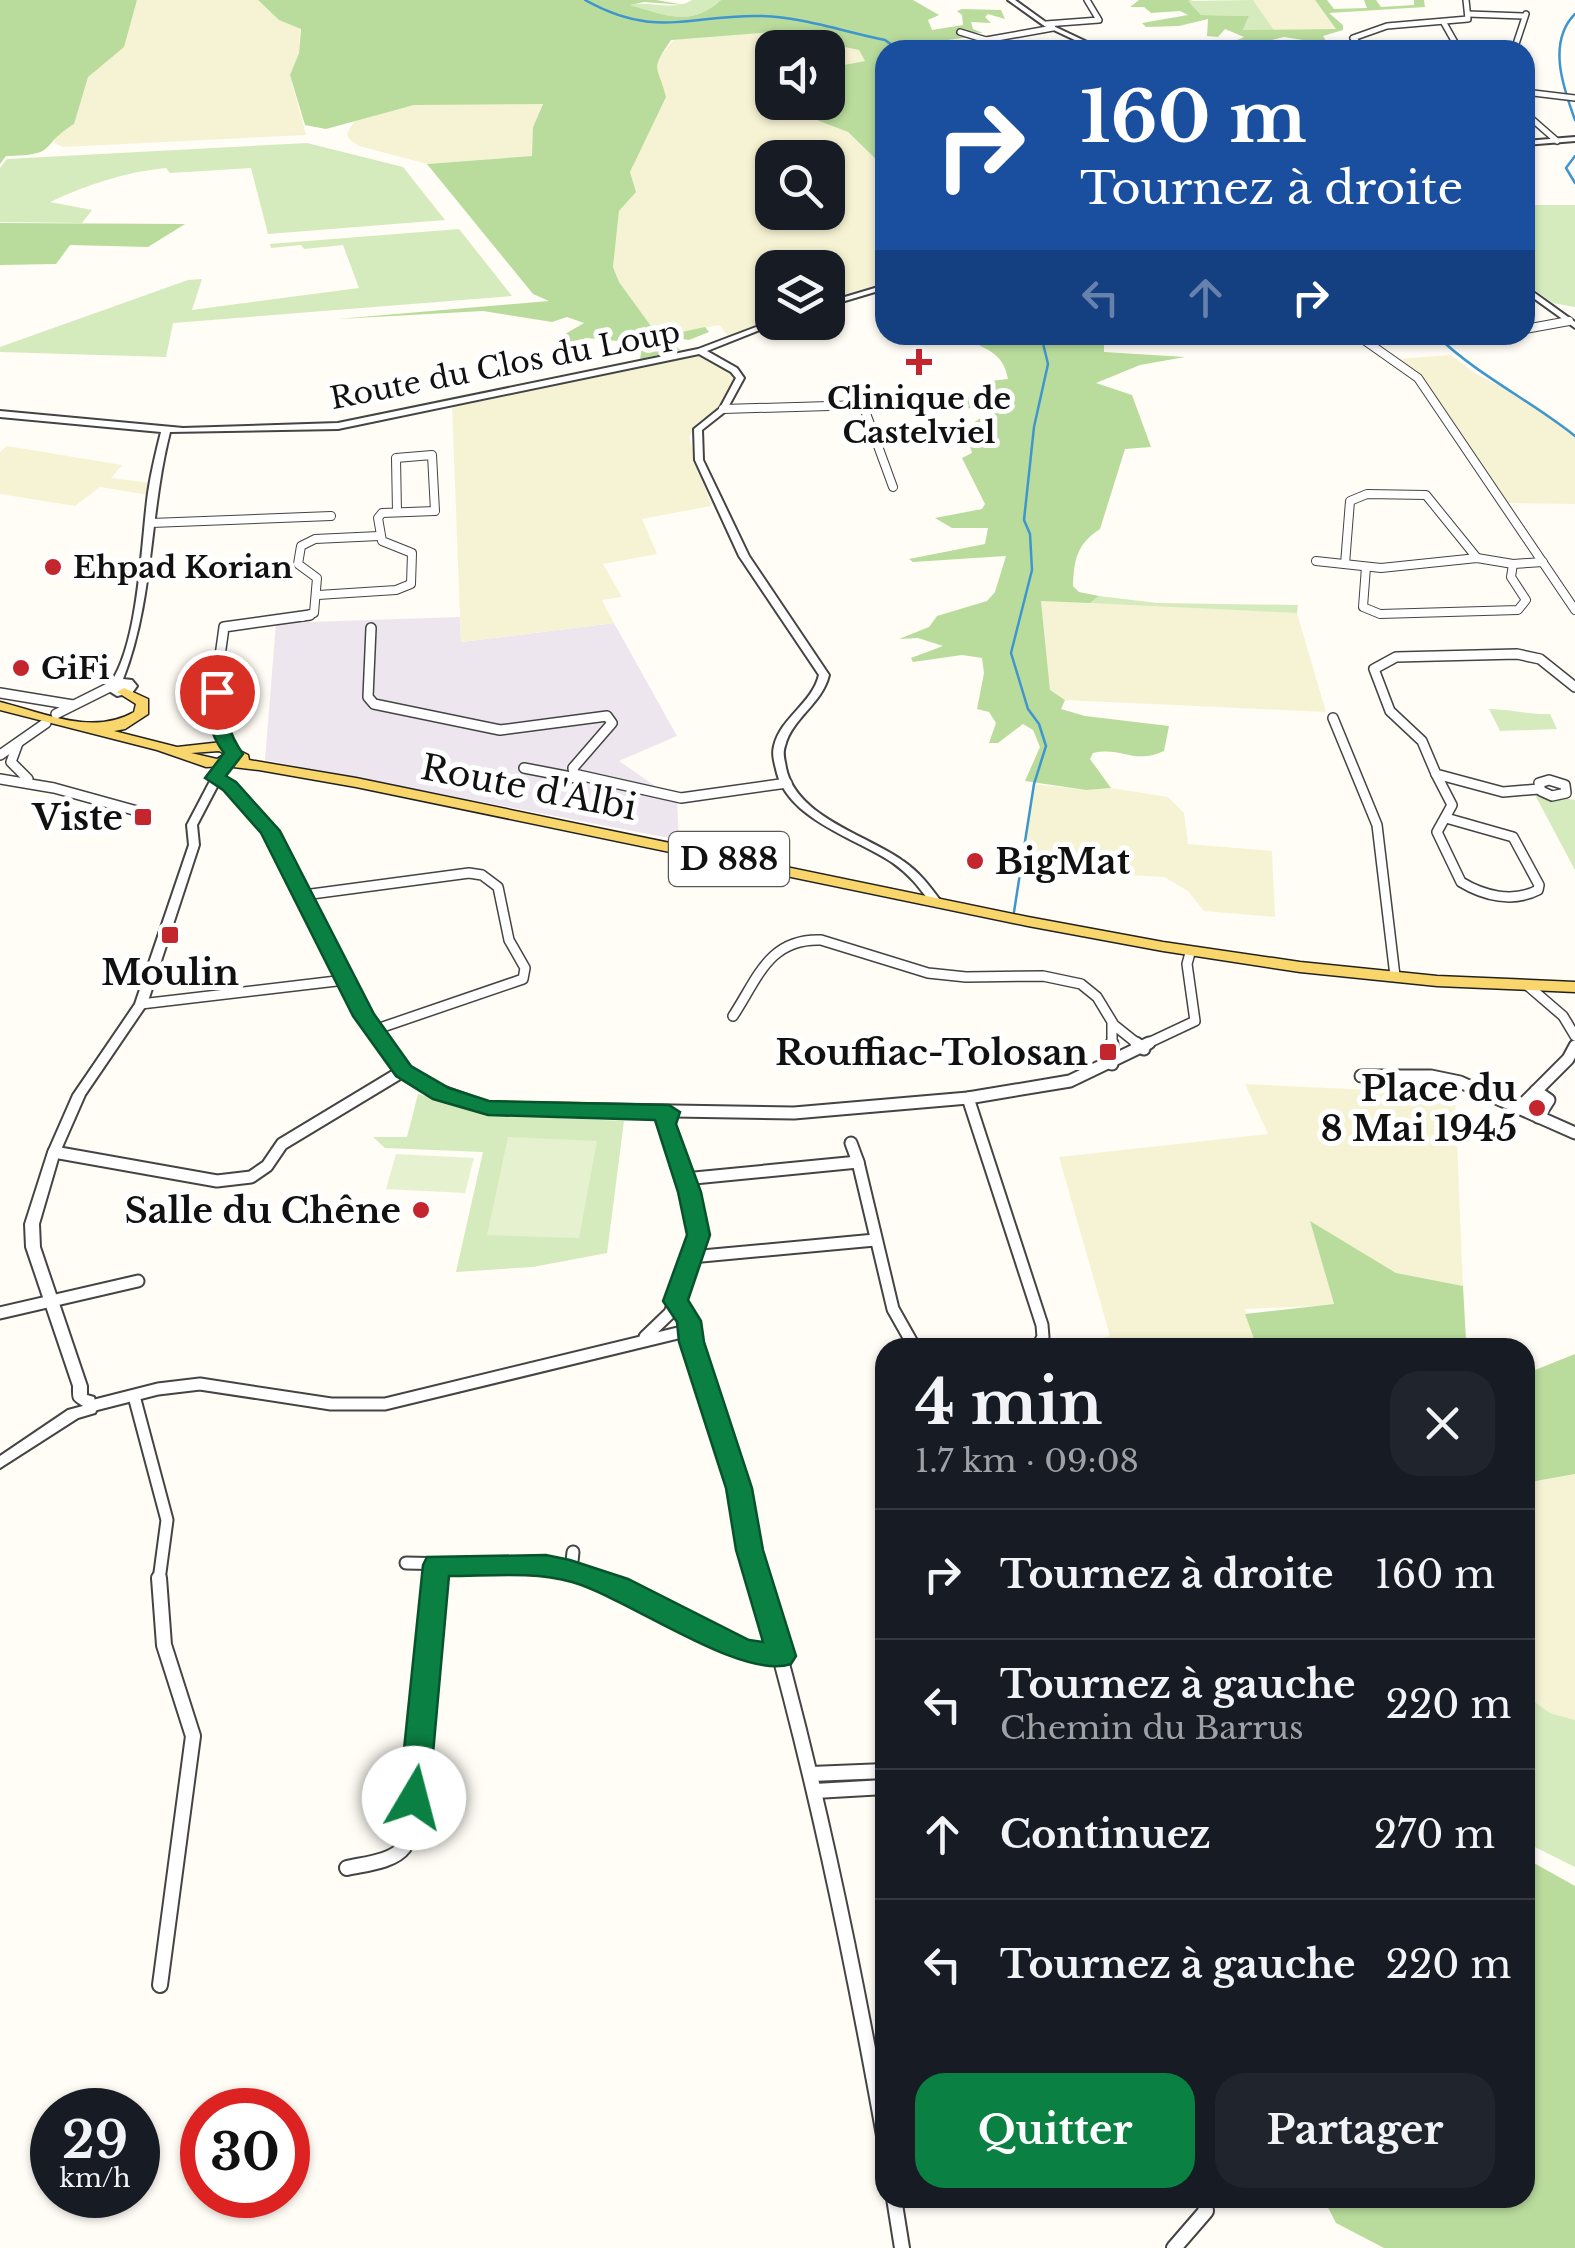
<!DOCTYPE html>
<html lang="fr">
<meta charset="utf-8">
<style>
:root{--surface:#171b24;--page:#20242c;--text:#f1f3f6;--muted:#9ea1a6;--line:#363941;--accent:#0b8043}
body{margin:0;font-family:"Libre Baskerville",serif;background:var(--page);color:var(--text);height:100vh;display:flex;flex-direction:column;font-size:38px;white-space:nowrap}
*{box-sizing:border-box;margin:0}
p{font-size:32px;color:var(--muted)}
.icon{flex:none;width:55px;height:55px;fill:none;stroke:currentColor;stroke-width:2;stroke-linecap:round;stroke-linejoin:round}
.map{position:relative;flex:1;overflow:hidden}
.details{position:absolute;left:875px;top:1338px;width:660px;height:870px;display:flex;flex-direction:column;background:var(--surface);border-radius:30px;box-shadow:0 2px 8px #0004}
.details>*{flex:none}
.banner{position:absolute;left:875px;top:40px;width:660px;height:305px;border-radius:30px;box-shadow:0 2px 8px #0004;background:#1a4fa0;color:#fff;overflow:hidden}
.controls{position:absolute;left:755px;top:30px;display:grid;gap:20px}
.controls a{display:grid;place-items:center;width:90px;height:90px;border-radius:20px;background:var(--surface);box-shadow:0 2px 8px #0004;font-size:50px}
.speed{position:absolute;left:30px;top:2088px;display:flex;gap:20px;font-size:50px;font-weight:700;text-align:center}
.speed>*{display:grid;place-content:center;width:130px;height:130px;border-radius:50%;background:var(--surface);box-shadow:0 2px 8px #0004;line-height:1}
.speed small{font-size:25px;font-weight:400}
.speed .limit{border:15px solid #d22;background:#fff;color:#111}
.pin{position:absolute;display:grid;place-items:center;width:85px;height:85px;color:#fff;margin:-42px;border:5px solid #fff;border-radius:50%;box-shadow:0 2px 10px #0007}
.me{position:absolute;width:110px;margin:-55px;rotate:8deg;stroke-linejoin:round;filter:drop-shadow(0 0 8px #0008)}
.turn{display:flex;align-items:center;gap:35px;height:210px;padding:0 40px;font-size:45px}
.turn .icon{width:130px;height:130px;stroke-width:2.5}
.turn b{display:block;font-size:70px;line-height:85px}
.lanes{display:flex;align-items:center;height:95px;padding:0 40px;background:#0003;justify-content:center;gap:50px;direction:ltr}
.lanes .off{opacity:.35}
.round{display:grid;place-items:center;flex:none;width:105px;height:105px;border-radius:30px;background:var(--page)}
.overview{display:flex;align-items:center;justify-content:space-between;height:170px;padding:0 40px}
h1{font-size:60px;font-weight:700;line-height:75px}
.button{display:flex;gap:20px;margin-top:auto;padding:20px 40px}
.button a{flex:1;height:115px;border-radius:30px;background:var(--accent);color:#fff;font-size:40px;font-weight:700;line-height:115px;text-align:center}
.button a+a{background:var(--page);color:var(--text)}
ul{padding:0;list-style:none}
li{display:flex;align-items:center;gap:30px;height:130px;padding:0 40px;border-top:2px solid var(--line)}
li div{flex:1}
li b{display:block;font-size:38px}
li em{font-style:normal}
.map>svg:first-child{display:block}
.industrial{fill:#eee6ef}
.farmland{fill:#f6f3d4;fill-rule:evenodd}
.green{fill:#d5ebbd}
.forest{fill:#b9dc9c}
.pitch{fill:#e6f2cf}
.lines{fill:none;stroke-linecap:round;stroke-linejoin:round}
.stream{stroke:#3f96cf;stroke-width:2.5}
.minor-far4-casing{stroke:#444;stroke-width:8}
.minor-far3-casing{stroke:#444;stroke-width:10}
.minor-far2-casing{stroke:#444;stroke-width:12}
.minor-far1-casing{stroke:#444;stroke-width:15}
.minor-casing{stroke:#444;stroke-width:18}
.tertiary-casing{stroke:#444;stroke-width:4}
.primary-casing{stroke:#222;stroke-width:3}
.minor-far4{stroke:#fff;stroke-width:5}
.minor-far3{stroke:#fff;stroke-width:8}
.minor-far2{stroke:#fff;stroke-width:9}
.minor-far1{stroke:#fff;stroke-width:11}
.minor{stroke:#fff;stroke-width:14}
.tertiary{fill:#fff;fill-rule:evenodd}
.primary{fill:#f9d66b;fill-rule:evenodd}
.route{fill:#0b8043;stroke:#07532c;stroke-width:2.5}
.poi-dot{fill:#c4262e;stroke:#fff;stroke-width:4}
.labels{text-anchor:middle;dominant-baseline:central;stroke-width:10;stroke-linejoin:round;paint-order:stroke}
.far-street-label{font-size:30px;fill:#111;stroke:#fff}
.far-poi-label{font-size:30px;font-weight:bold;fill:#111;stroke:#fff;text-anchor:start}
.shield{fill:#fff;stroke:#585858;stroke-width:2.5}
.shield-label{font-size:32px;font-weight:bold;fill:#111}
.street-label{font-size:35px;fill:#111;stroke:#fff}
.poi-label{font-size:35px;font-weight:bold;fill:#111;stroke:#fff;text-anchor:end}
</style>
<div class="map">
<svg width="1575" height="2248" viewBox="0 0 1575 2248">
<rect width="100%" height="100%" fill="#fffdf5"/>
<!-- industrial -->
<path class="industrial" d="M460,617L461,642L614,623L677,736L619,761L677,801L679,840L265,760L276,623Z"/>
<!-- farmland -->
<g class="farmland">
<path d="M137,0H258L279,20L300,26L299,53L290,75L306,135L63,147L54,143L57,134L70,126L88,77L127,25Z"/>
<path d="M1253,0H1315L1337,29L1274,30Z"/>
<path d="M774,32L846,45L859,50L865,61L828,68V48H772V102L802,103L819,121L848,132L885,168V283L828,299V268H772L770,323L729,337L719,325L682,333L672,327L652,329L619,282L613,267L619,211L636,192L630,173L663,88L654,70L655,63L676,37ZM772,158H828V212H772Z"/>
<path d="M538,101L543,103L533,127V156L427,164L359,146L349,139L347,133L356,119L414,105Z"/>
<path d="M699,353L732,371L735,378L720,408L697,423L689,437L711,506L642,519L657,554L603,564L622,597L602,600L614,623L461,642L452,407Z"/>
<path d="M1451,355L1473,372L1539,407L1575,435V504L1507,503L1419,374L1397,359Z"/>
<path d="M7,446L122,465L111,478L151,483L149,495L100,487L75,506L0,494V452Z"/>
<path d="M1050,599L1297,613L1326,712L1065,700L1050,690L1041,601Z"/>
<path d="M1034,784L1086,790L1111,788L1168,797L1184,813L1188,844L1272,851L1275,917L1204,911L1188,891L1164,877L1021,869Z"/>
<path d="M1245,1084L1455,1094L1463,1286L1396,1274L1311,1222L1334,1305L1245,1309L1257,1347H1092L1086,1342L1110,1336L1059,1157L1268,1134Z"/>
<path d="M1575,1474V1720L1550,1713L1525,1695V1483Z"/>
</g>
<!-- green -->
<g class="green">
<path d="M692,0H721C693,27 665,16 629,5C649,0 673,12 692,0Z"/>
<path d="M1253,0L1274,30H1243L1249,16L1201,15L1187,1Z"/>
<path d="M307,143L403,167L445,220L268,234L251,168L170,173L166,168C124,172 87,185 50,202L92,210L82,223L0,222V168L7,159Z"/>
<path d="M1525,205H1575V307L1553,303L1525,283Z"/>
<path d="M459,229L512,296L173,323L166,357L0,352V347L188,280L202,279L192,310L359,288L343,245L304,249L301,245L271,248L270,244Z"/>
<path d="M1099,596L1157,603L1298,605L1297,613L1090,603Z"/>
<path d="M1489,709C1510,709 1527,715 1550,714L1557,729L1500,731Z"/>
<path d="M1534,793L1575,800V870Z"/>
<path d="M418,1094L496,1115L624,1121L607,1253L533,1267L456,1272L483,1152L385,1148L373,1137H407Z"/>
<path d="M1525,1695L1550,1713L1575,1720V1867L1525,1842Z"/>
</g>
<!-- forest -->
<g class="forest">
<path d="M0,0H137L124,47L88,77L74,124C37,147 60,155 6,156L0,164Z"/>
<path d="M258,0H656L685,5L644,2L630,5C667,16 692,27 721,0H913L939,15L928,20L932,30L963,25L962,15L957,11L962,9L1001,10L1005,19L988,14L985,17L991,23L971,22L973,29L983,33L956,32L970,37L948,40L949,44L970,50H885V168L848,132L819,121L802,103L828,102V68L865,61L859,50L774,32L671,40C649,72 658,64 666,97L630,172L636,192L619,211L613,267L619,282L653,329L677,333L705,327L709,332L689,340L657,335L651,339L653,344L676,346L680,350L640,359L642,348L638,343L587,338L570,342L560,337L584,323L567,317L552,322L483,311L338,319L549,301L533,294L427,164L532,156L533,127L543,104L414,105L326,129L305,125L290,75L299,53L301,29L279,20Z"/>
<path d="M1139,0H1193L1188,1L1201,15L1249,16L1243,30L1336,29L1315,0H1327L1334,9L1367,8L1364,0H1376L1381,7L1414,5V0H1424L1425,7L1329,13L1343,25V30L1323,36L1328,44L1284,37L1272,40L1274,47L1288,50H1109L1105,48H1184L1183,42C1208,39 1217,50 1244,37L1225,29L1218,37L1207,36L1208,19L1179,26L1146,27L1142,23L1188,15L1180,11L1151,13L1144,7H1130Z"/>
<path d="M0,223L185,224L148,247L70,245L56,264L0,265Z"/>
<path d="M960,335H1104V352L1185,357L1140,365L1096,383L1132,395L1151,447L1125,449L1100,529C1077,544 1074,559 1073,586L1079,592L1099,596L1090,603L1041,601L1050,690L1065,700L1061,709L1085,716L1169,726L1164,751C1133,765 1122,746 1093,753L1090,759L1111,788L1086,790L1025,781L1040,747L1033,730L1023,724L998,743H989L996,723L989,712L977,709L984,673L982,658L962,655L913,662L911,658L943,646L918,638L899,639L929,627L937,616L987,601L995,592L1006,556L913,562L909,559L985,544L988,528H952L935,518L982,509L985,504L962,458L972,453L965,429L996,407L878,412L968,397L996,400L1001,397L983,389L981,382L1008,379C1003,349 981,349 960,335Z"/>
<path d="M1310,1221L1396,1273L1463,1286L1466,1340L1475,1347H1257L1245,1314L1334,1304Z"/>
<path d="M1575,1354V1474L1525,1483V1374Z"/>
<path d="M1525,1858L1575,1886V2248H1384L1336,2223L1323,2198H1525Z"/>
</g>
<!-- pitch -->
<g class="pitch">
<path d="M508,1137L597,1141L579,1238L487,1235Z"/>
<path d="M396,1154L474,1158L465,1193L386,1189Z"/>
</g>
<g class="lines">
<!-- stream -->
<g class="stream">
<path d="M585,0C656,40 691,14 761,16C802,17 845,32 885,40L899,50"/>
<path d="M1575,14C1547,42 1563,87 1575,120"/>
<path d="M1575,156L1566,168L1575,183"/>
<path d="M1436,335C1477,375 1530,400 1575,436"/>
<path d="M1014,912L1034,784L1046,746L1039,724L1028,709L1011,653L1032,570L1030,534L1024,520L1034,427L1048,364L1041,335"/>
</g>
<defs>
<g id="minor-far4">
<path d="M1468,14L1523,16"/>
<path d="M1444,23L1457,46L1513,48"/>
<path d="M1046,24L1099,20L1087,0"/>
<path d="M960,32L986,40"/>
<path d="M977,50L986,40L1053,28"/>
<path d="M1365,50L1353,38L1387,26L1468,19L1466,0"/>
<path d="M1514,50L1526,14"/>
<path d="M1525,92L1575,98"/>
<path d="M1525,113L1557,141"/>
</g>
<g id="minor-far3">
<path d="M1525,329L1569,321"/>
<path d="M1357,335L1418,378L1575,610"/>
<path d="M1490,336L1496,335"/>
<path d="M723,409L863,405L893,487"/>
<path d="M151,523L331,516"/>
<path d="M1316,561L1381,568L1477,558L1513,564L1543,562"/>
<path d="M1345,564L1350,501L1367,494L1426,495L1477,558"/>
<path d="M1366,567L1363,607L1380,614L1518,610L1526,600L1511,577L1513,564"/>
<path d="M318,595L396,590L411,584L412,553L382,541L378,518L382,513L435,511L432,455L396,458L397,512"/>
<path d="M302,617L314,613L317,578L298,564L301,546L315,539L379,536"/>
</g>
<g id="minor-far2">
<path d="M371,628L368,697L374,704L500,730L607,716L612,723L573,768L574,774L681,798L787,783"/>
<path d="M0,693L73,705"/>
<path d="M56,714L112,686"/>
<path d="M1333,718L1377,825L1395,976"/>
<path d="M18,743L11,762L28,779"/>
<path d="M229,748C208,710 219,668 224,627L310,615"/>
<path d="M0,755L46,723"/>
<path d="M524,768L576,778"/>
<path d="M1436,774L1452,805L1437,832L1461,882C1484,896 1513,903 1538,890L1539,885L1513,837L1446,818"/>
<path d="M214,778L240,794L265,824L383,1045"/>
<path d="M0,779L54,788L148,814"/>
<path d="M1549,780L1565,785L1566,793L1552,796L1541,791L1539,783Z"/>
<path d="M1539,789L1503,792L1436,774L1422,741L1390,711L1374,669L1396,657L1517,654L1540,659L1575,687"/>
<path d="M304,895L469,873L482,875L498,887L509,940L525,968L523,979L374,1030"/>
<path d="M1527,985L1563,1016L1575,1036"/>
<path d="M141,1004L345,980"/>
<path d="M733,1016C758,978 769,938 821,940L928,973L966,977L1043,976L1081,984L1097,997L1114,1025L1139,1045"/>
<path d="M1112,1024V1045"/>
<path d="M1144,1045L1195,1021L1187,964L1190,953"/>
</g>
<g id="minor-far1">
<path d="M381,1043L404,1071L423,1085L488,1108L794,1113L968,1098L1070,1081L1149,1043"/>
<path d="M1112,1043V1064"/>
<path d="M1136,1043L1144,1049"/>
<path d="M1361,1076H1431L1460,1082L1575,1133"/>
<path d="M1536,1091L1549,1100L1538,1117"/>
<path d="M968,1098L1042,1325L1043,1337L1037,1348"/>
<path d="M1519,1108L1568,1059L1575,1046"/>
<path d="M851,1143L858,1162"/>
<path d="M54,1152L217,1181L251,1177L267,1166L282,1144L403,1071"/>
<path d="M684,1179L858,1162L893,1309L915,1348"/>
<path d="M691,1257L875,1240"/>
<path d="M0,1313L138,1281"/>
<path d="M688,1327L739,1488L759,1580"/>
<path d="M645,1337L670,1313L699,1235L689,1192L665,1124L669,1113"/>
<path d="M134,1396L167,1520L159,1580"/>
<path d="M91,1406L158,1389L200,1384L331,1404H385L682,1332L689,1321L676,1301"/>
<path d="M406,1563L546,1566L571,1571L573,1552"/>
<path d="M571,1571L599,1580"/>
<path d="M435,1580L436,1565"/>
</g>
<g id="minor">
<path d="M159,1578L164,1645L193,1736L160,1985"/>
<path d="M591,1578C658,1601 711,1647 781,1656"/>
<path d="M758,1578C812,1763 851,1951 885,2141"/>
<path d="M811,1774L885,1771"/>
<path d="M815,1791L885,1787"/>
<path d="M347,1868C364,1864 393,1862 404,1847C423,1821 431,1622 435,1578"/>
<path d="M894,2198L902,2248"/>
<path d="M1174,2248L1206,2211L1204,2198"/>
</g>
<g id="tertiary">
<path d="M1008,0H1015L1047,23L1104,50H1096L1043,25Z"/>
<path d="M1575,137V141L1525,145V141Z"/>
<path d="M885,285V289L828,306V302Z"/>
<path d="M1525,286L1575,322V328L1525,292Z"/>
<path d="M772,321V322H780L707,351L737,368L744,378L726,411L702,430L703,460L749,556L829,675C822,704 792,718 785,746C782,754 785,760 786,768C796,817 867,835 903,861C919,872 929,885 940,900L938,902H930C919,887 909,874 893,863C856,838 786,819 776,769C774,761 772,754 774,746C781,717 812,704 819,675L739,556L695,460L694,429L720,408L736,378L731,372L699,354L338,429L170,432C149,514 154,600 123,679L132,680L137,686L132,693L117,696L106,689C139,652 141,543 148,493C151,472 156,452 161,432L0,417V411L183,428L338,423L698,349Z"/>
<path d="M225,759L230,762L197,825L199,845L147,1004L85,1095L60,1152L39,1224L40,1247L87,1386V1395L94,1397L97,1409L95,1413L78,1418L0,1468V1456L68,1410L83,1406C72,1399 73,1400 73,1386L26,1247L25,1224L48,1152L73,1095L135,1004L189,845L187,825L220,762Z"/>
</g>
<path id="primary" d="M124,688L148,699V714L125,729L114,731L177,747L222,742L248,755L249,760L356,778L1028,917L1163,942L1300,962L1437,976L1575,982V992L1437,986L1300,972L1163,951L1028,926L356,787L259,770L225,766L206,767L157,750L0,710V702C44,713 92,736 134,712L136,704L117,692ZM219,751L225,754L217,759L191,753Z"/>
</defs>
<!-- minor-far4 casing -->
<use href="#minor-far4" class="minor-far4-casing"/>
<!-- minor-far3 casing -->
<use href="#minor-far3" class="minor-far3-casing"/>
<!-- minor-far2 casing -->
<use href="#minor-far2" class="minor-far2-casing"/>
<!-- minor-far1 casing -->
<use href="#minor-far1" class="minor-far1-casing"/>
<!-- minor casing -->
<use href="#minor" class="minor-casing"/>
<!-- tertiary casing -->
<use href="#tertiary" class="tertiary-casing"/>
<!-- primary casing -->
<use href="#primary" class="primary-casing"/>
<!-- minor-far4 -->
<use href="#minor-far4" class="minor-far4"/>
<!-- minor-far3 -->
<use href="#minor-far3" class="minor-far3"/>
<!-- minor-far2 -->
<use href="#minor-far2" class="minor-far2"/>
<!-- minor-far1 -->
<use href="#minor-far1" class="minor-far1"/>
<!-- minor -->
<use href="#minor" class="minor"/>
<!-- tertiary -->
<use href="#tertiary" class="tertiary"/>
<!-- primary -->
<use href="#primary" class="primary"/>
</g>
<!-- route -->
<path class="route" d="M217,686L226,692C225,716 228,733 243,754L226,776L236,782L280,831L374,1014L411,1066L449,1088L489,1101L669,1105L680,1112L676,1124L701,1192L710,1235L688,1300L701,1321L704,1342L752,1488L763,1550L796,1656L791,1664C741,1681 628,1598 572,1582C533,1571 489,1576 449,1576L429,1798L425,1807L414,1811L404,1807L399,1798L423,1565L427,1557L546,1555L570,1560L628,1579L749,1640L763,1642L736,1550L726,1488L679,1342L677,1322L663,1301L687,1235L678,1192L655,1120L488,1115L433,1099L396,1076L353,1016L261,833L223,790L205,778L224,753C209,733 207,716 208,692Z"/>
<!-- markers -->
<g class="poi-dot">
<path d="M914 347h10v10h10v10h-10v10h-10v-10h-10v-10h10z"/>
<circle cx="53" cy="567" r="10"/>
<circle cx="21" cy="668" r="10"/>
<rect x="133" y="807" width="20" height="20" rx="5"/>
<circle cx="975" cy="861" r="10"/>
<rect x="160" y="925" width="20" height="20" rx="5"/>
<rect x="1098" y="1042" width="20" height="20" rx="5"/>
<circle cx="1537" cy="1108" r="10"/>
<circle cx="421" cy="1210" r="10"/>
</g>
<g class="labels">
<!-- far-street labels -->
<g class="far-street-label">
<text transform="translate(505 365) rotate(-11)">Route du Clos du Loup</text>
</g>
<!-- far-poi labels -->
<g class="far-poi-label">
<text x="919" y="398" text-anchor="middle">Clinique de<tspan x="919" dy="34">Castelviel</tspan></text>
<text x="73" y="567">Ehpad Korian</text>
<text x="41" y="668">GiFi</text>
</g>
<!-- shield labels -->
<rect class="shield" x="669" y="832" width="120" height="54" rx="8"/>
<g class="shield-label">
<text x="729" y="859">D 888</text>
</g>
<!-- street labels -->
<g class="street-label">
<text transform="translate(529 787) rotate(11)">Route d'Albi</text>
</g>
<!-- poi labels -->
<g class="poi-label">
<text x="123" y="817">Viste</text>
<text x="995" y="861" text-anchor="start">BigMat</text>
<text x="170" y="972" text-anchor="middle">Moulin</text>
<text x="1088" y="1052">Rouffiac-Tolosan</text>
<text x="1517" y="1088">Place du<tspan x="1517" dy="40">8 Mai 1945</tspan></text>
<text x="401" y="1210">Salle du Chêne</text>
</g>
</g>
</svg>
<div class="controls">
<a><svg class="icon" aria-label="sound" viewBox="0 0 24 24"><path d="M4 9h4l5-4v14l-5-4H4zM17 9q2 3 0 6"/></svg></a>
<a><svg class="icon" aria-label="search" viewBox="0 0 24 24"><circle cx="10" cy="10" r="6"/><path d="M15 15l6 6"/></svg></a>
<a><svg class="icon" aria-label="layers" viewBox="0 0 24 24"><path d="M12 4l9 5-9 5-9-5zM3 14l9 5 9-5"/></svg></a>
</div>
<div class="speed"><div>29<small>km/h</small></div><div class="limit">30</div></div>
<div class="pin" style="left:217px;top:692px;background:#d93025"><svg class="icon" aria-label="arrive" viewBox="0 0 24 24"><path d="M6 21V4h12l-3 4 3 4H6"/></svg></div>
<svg class="me" style="left:414px;top:1798px" viewBox="-20 -20 40 40"><circle r="19" fill="#fff"/><path d="M0-13L10 11 0 6-10 11z" fill="#0b8043"/></svg>
<div class="banner">
<div class="turn"><svg class="icon" aria-label="right" viewBox="0 0 24 24"><path d="M7 20v-9h11M14 6l5 5-5 5"/></svg><div><b>160 m</b>Tournez à droite</div></div>
<div class="lanes"><svg class="icon off" aria-label="left" viewBox="0 0 24 24"><path d="M17 20v-9H6M10 6l-5 5 5 5"/></svg><svg class="icon off" aria-label="ahead" viewBox="0 0 24 24"><path d="M12 20V5M6 11l6-6 6 6"/></svg><svg class="icon" aria-label="right" viewBox="0 0 24 24"><path d="M7 20v-9h11M14 6l5 5-5 5"/></svg></div>
</div>
<section class="details">
<div class="overview"><div><h1>4 min</h1><p>1.7 km · 09:08</p></div><a class="round"><svg class="icon" aria-label="close" viewBox="0 0 24 24"><path d="M6 6l12 12M18 6L6 18"/></svg></a></div>
<ul>
<li><svg class="icon" aria-label="right" viewBox="0 0 24 24"><path d="M7 20v-9h11M14 6l5 5-5 5"/></svg><div><b>Tournez à droite</b></div><em>160 m</em></li>
<li><svg class="icon" aria-label="left" viewBox="0 0 24 24"><path d="M17 20v-9H6M10 6l-5 5 5 5"/></svg><div><b>Tournez à gauche</b><p>Chemin du Barrus</p></div><em>220 m</em></li>
<li><svg class="icon" aria-label="ahead" viewBox="0 0 24 24"><path d="M12 20V5M6 11l6-6 6 6"/></svg><div><b>Continuez</b></div><em>270 m</em></li>
<li><svg class="icon" aria-label="left" viewBox="0 0 24 24"><path d="M17 20v-9H6M10 6l-5 5 5 5"/></svg><div><b>Tournez à gauche</b></div><em>220 m</em></li>
</ul>
<div class="button"><a>Quitter</a><a>Partager</a></div>
</section>
</div>
